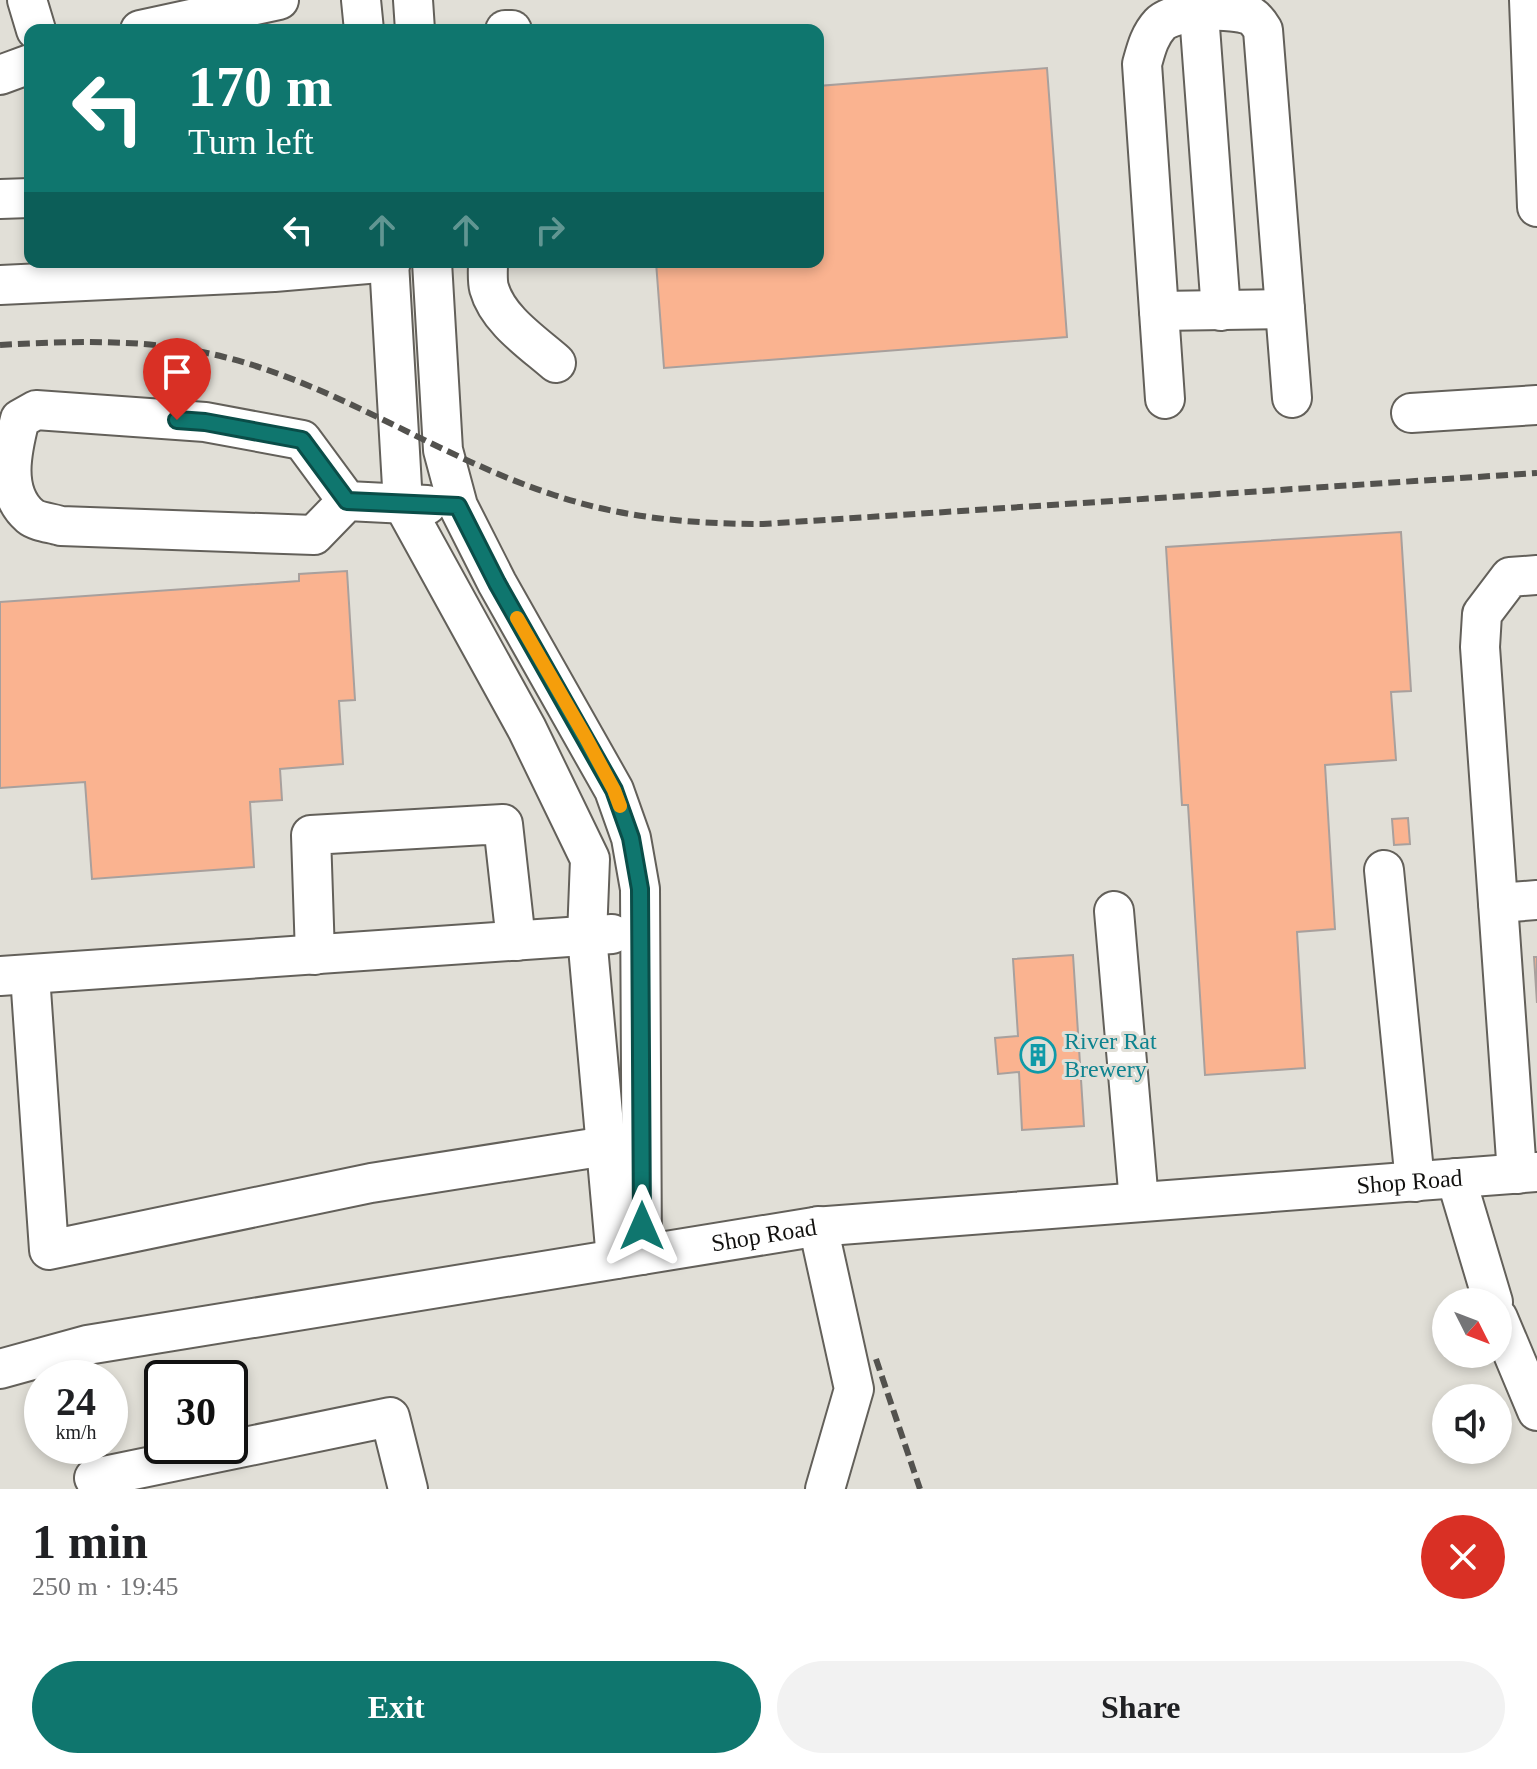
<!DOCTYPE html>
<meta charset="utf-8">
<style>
:root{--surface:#fff;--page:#f2f2f2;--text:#202124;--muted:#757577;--accent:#0f766e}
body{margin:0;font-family:"Times New Roman",serif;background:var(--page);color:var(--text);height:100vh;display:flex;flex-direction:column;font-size:30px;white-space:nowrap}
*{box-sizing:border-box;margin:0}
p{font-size:26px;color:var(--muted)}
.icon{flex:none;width:44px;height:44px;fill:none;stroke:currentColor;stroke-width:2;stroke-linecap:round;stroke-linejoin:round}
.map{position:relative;height:1489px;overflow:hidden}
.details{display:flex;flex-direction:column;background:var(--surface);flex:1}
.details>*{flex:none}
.banner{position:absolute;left:24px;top:24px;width:800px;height:244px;border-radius:16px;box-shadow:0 4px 12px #0003;background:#0f766e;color:#fff;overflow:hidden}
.needle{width:52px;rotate:132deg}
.controls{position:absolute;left:1432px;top:1288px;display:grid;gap:16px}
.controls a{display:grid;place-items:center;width:80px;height:80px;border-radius:50%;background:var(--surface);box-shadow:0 4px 12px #0003;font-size:40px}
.speed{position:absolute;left:24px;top:1360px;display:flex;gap:16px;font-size:40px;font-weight:700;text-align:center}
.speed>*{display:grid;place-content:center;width:104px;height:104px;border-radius:50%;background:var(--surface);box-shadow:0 4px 12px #0003;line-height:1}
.speed small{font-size:20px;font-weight:400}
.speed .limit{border:4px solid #111;border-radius:12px;background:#fff;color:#111}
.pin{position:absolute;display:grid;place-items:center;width:68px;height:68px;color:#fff;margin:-82px -34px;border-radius:50% 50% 50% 0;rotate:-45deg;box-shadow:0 0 8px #0007}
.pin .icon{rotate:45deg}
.me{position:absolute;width:88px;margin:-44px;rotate:0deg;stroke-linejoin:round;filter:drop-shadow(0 0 6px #0008)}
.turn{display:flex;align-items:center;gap:28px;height:168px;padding:0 32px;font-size:36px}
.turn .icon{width:104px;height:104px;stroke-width:2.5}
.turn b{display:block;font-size:56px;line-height:68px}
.lanes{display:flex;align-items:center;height:76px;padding:0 32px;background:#0003;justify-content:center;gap:40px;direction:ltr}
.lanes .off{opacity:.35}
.round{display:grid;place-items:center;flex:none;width:84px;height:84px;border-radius:42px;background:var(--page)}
.overview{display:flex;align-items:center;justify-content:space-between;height:136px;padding:0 32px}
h1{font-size:48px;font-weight:600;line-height:60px}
.button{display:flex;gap:16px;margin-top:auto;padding:16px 32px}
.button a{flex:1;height:92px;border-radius:48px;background:var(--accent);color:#fff;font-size:32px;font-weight:600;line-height:92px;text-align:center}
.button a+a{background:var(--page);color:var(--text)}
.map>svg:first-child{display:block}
.building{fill:#fab390;stroke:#a8a09d;stroke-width:2}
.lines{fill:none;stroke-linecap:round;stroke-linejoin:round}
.minor-casing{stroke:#63605a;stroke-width:42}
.minor{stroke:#fff;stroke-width:38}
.rail{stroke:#53524e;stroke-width:6;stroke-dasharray:12 6;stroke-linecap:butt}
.route-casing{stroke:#0a4d48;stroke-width:20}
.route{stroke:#0f766e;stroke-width:14}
.slow{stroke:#f59e0b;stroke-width:14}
.labels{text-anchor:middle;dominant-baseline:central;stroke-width:6;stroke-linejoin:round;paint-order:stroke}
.culture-label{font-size:24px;fill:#0d838f;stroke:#e1dfd7;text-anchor:start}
.street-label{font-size:24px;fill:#12110f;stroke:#e1dfd7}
</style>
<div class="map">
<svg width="1537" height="1489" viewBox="0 0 1537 1489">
<rect width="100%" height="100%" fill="#e1dfd7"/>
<!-- building -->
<g class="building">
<path d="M1047,68L1067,337L664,368L656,262H818V86Z"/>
<path d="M1401,532L1411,691L1391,692L1396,760L1325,765L1335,929L1297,932L1305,1068L1205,1075L1188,805H1182L1166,547Z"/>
<path d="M347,571L355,700L339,701L343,764L280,769L282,800L250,802L254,867L92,879L85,782L0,788V602L299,581V574Z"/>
<path d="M1408,818L1410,844L1394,845L1392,819Z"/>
<path d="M1073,955L1084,1126L1022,1130L1019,1072L998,1074L995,1038L1018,1036L1013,959Z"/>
<path d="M1534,957H1537V1003Z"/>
</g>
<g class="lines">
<defs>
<g id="minor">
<path d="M27,0L36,30"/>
<path d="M361,0L364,30"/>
<path d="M413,0L415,30"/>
<path d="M1198,0L1221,311"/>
<path d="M1529,0L1537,207"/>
<path d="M140,30L279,0"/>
<path d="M505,30H512"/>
<path d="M0,75L30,64"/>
<path d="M0,199L30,198"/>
<path d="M389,262L403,504L527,729L590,859L587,936L616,1259"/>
<path d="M432,262L443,450L458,506L497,583L614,790L631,838L640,889L642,1255"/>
<path d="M488,262C488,270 487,280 489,288C498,320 532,342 556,363"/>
<path d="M0,285L274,272L391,262"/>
<path d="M1159,311L1285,309"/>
<path d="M1165,399L1142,64C1146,50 1149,36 1160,24C1173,10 1234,7 1251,16C1256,19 1260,25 1263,30L1292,398"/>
<path d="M1411,413L1537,405"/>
<path d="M347,501L302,440L205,422L36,410L20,419C12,450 2,492 30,516C37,522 52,523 61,526L314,535L347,501L427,505"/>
<path d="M1384,870L1415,1182"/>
<path d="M1498,903L1537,900"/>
<path d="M1114,911L1139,1202"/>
<path d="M315,955L311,835L503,824L516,941"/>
<path d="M30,975L49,1250L371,1183L606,1146"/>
<path d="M0,976L612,934"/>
<path d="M1517,1174L1480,647L1482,614L1510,577L1537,575"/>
<path d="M1456,1178L1493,1302"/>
<path d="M818,1226L854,1389L825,1489"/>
<path d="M1498,1318L1537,1411"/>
<path id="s1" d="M0,1369L87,1345L814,1227L1537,1172"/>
<path d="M94,1478L390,1417L408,1489"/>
</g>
</defs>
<!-- minor casing -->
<use href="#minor" class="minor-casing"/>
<!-- minor -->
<use href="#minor" class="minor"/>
<!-- rail -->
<g class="rail">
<path d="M0,345C74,341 151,338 224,357C340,386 440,458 554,495C622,518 692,524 763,524L1537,473"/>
<path d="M876,1359L920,1489"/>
</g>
</g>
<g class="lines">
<defs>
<path id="route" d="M177,420L205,422L302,440L347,501L458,506L497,583L614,790L631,838L640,889L642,1226"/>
</defs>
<!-- route casing -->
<use href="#route" class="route-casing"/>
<!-- route -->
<use href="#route" class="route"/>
<!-- slow -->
<path class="slow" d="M517,618L586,738L614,790L620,806"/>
</g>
<!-- icons -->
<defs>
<symbol id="building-ring" viewBox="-11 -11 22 22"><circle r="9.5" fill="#e1dfd7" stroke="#0f9aa8" stroke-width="1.5"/><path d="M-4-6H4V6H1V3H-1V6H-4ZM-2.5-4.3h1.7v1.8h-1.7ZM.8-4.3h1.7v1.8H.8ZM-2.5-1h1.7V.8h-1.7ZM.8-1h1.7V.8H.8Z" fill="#0f9aa8"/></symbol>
</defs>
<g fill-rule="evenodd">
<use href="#building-ring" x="1018" y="1035" width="40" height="40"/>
</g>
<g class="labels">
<!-- culture labels -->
<g class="culture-label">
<text x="1064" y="1041">River Rat<tspan x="1064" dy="28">Brewery</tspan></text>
</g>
<!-- street labels -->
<g class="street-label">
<text stroke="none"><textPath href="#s1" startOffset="1424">Shop Road</textPath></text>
<text stroke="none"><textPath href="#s1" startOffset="776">Shop Road</textPath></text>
</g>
</g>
</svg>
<div class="controls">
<a><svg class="needle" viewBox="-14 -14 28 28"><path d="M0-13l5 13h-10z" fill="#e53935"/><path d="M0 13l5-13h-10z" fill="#757577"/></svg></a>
<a><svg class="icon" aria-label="sound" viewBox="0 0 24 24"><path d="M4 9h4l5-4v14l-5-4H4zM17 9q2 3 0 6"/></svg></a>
</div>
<div class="speed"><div>24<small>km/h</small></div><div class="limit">30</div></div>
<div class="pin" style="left:177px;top:420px;background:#d93025"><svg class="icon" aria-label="arrive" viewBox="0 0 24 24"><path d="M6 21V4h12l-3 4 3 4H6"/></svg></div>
<svg class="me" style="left:642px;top:1226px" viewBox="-20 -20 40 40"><path d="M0-17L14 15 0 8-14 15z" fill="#0f766e" stroke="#fff" stroke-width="4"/></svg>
<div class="banner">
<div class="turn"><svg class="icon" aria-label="left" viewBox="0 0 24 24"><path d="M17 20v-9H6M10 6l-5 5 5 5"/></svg><div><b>170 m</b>Turn left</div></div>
<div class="lanes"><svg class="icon" aria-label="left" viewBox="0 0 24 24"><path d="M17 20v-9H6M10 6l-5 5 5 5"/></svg><svg class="icon off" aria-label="ahead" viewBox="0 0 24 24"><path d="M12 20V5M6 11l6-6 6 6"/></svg><svg class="icon off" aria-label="ahead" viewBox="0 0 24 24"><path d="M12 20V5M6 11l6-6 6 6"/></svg><svg class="icon off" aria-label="right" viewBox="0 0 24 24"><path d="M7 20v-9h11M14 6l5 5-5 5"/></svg></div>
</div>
</div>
<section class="details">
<div class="overview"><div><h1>1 min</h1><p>250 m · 19:45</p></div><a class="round" style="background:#d93025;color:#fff"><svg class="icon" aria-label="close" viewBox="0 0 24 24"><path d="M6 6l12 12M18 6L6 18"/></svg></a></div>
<div class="button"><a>Exit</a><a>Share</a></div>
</section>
